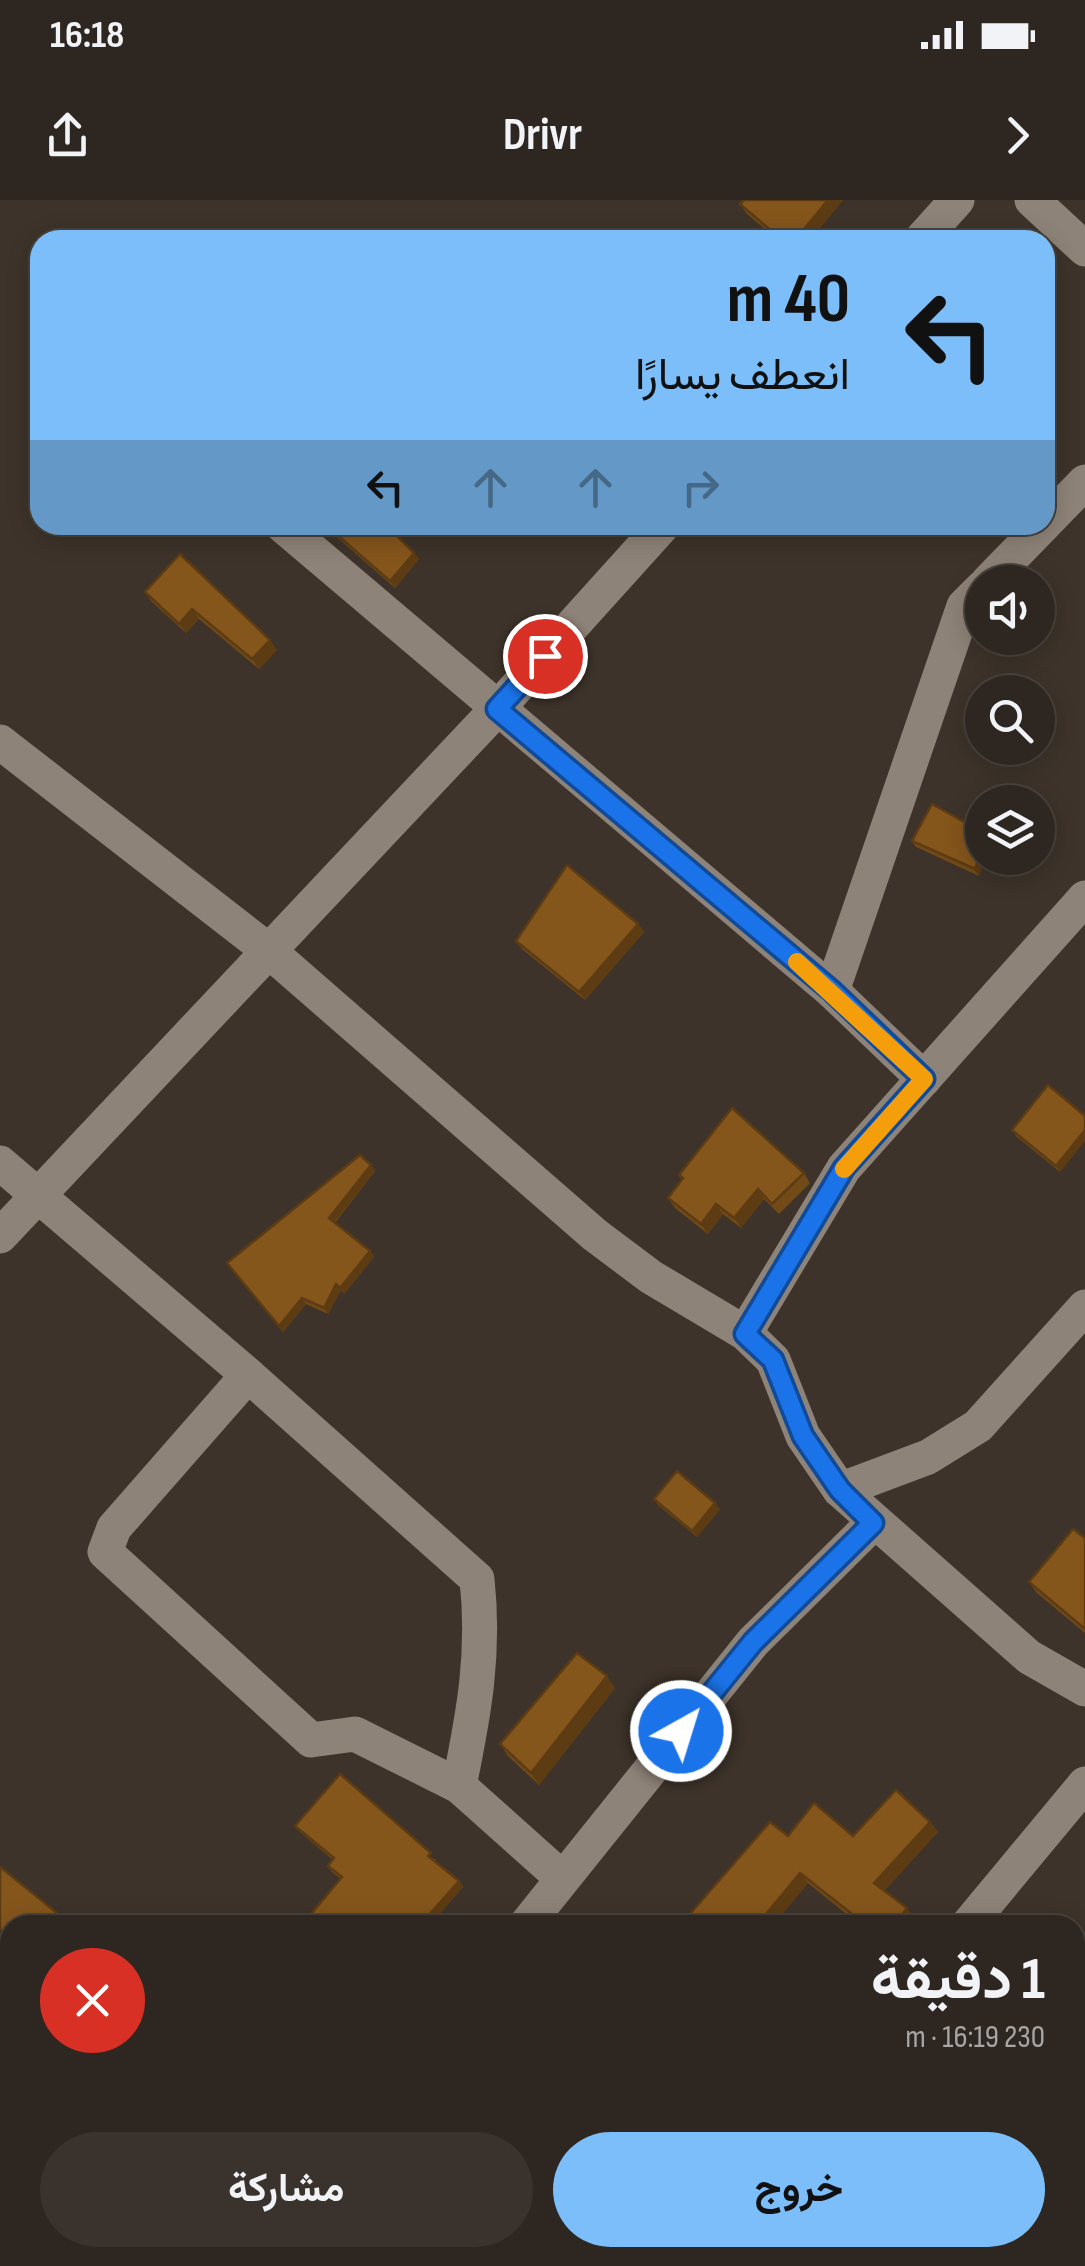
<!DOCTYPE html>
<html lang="ar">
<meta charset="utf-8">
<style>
:root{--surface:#2e2620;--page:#3a322d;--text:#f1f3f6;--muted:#a7a5a5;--line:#49433e;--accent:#7cbef9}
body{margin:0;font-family:"Sofia Sans Condensed",Vazirmatn,sans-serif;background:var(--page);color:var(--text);direction:rtl;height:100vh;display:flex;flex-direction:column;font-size:38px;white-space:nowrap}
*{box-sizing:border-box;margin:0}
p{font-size:32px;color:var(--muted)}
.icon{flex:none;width:55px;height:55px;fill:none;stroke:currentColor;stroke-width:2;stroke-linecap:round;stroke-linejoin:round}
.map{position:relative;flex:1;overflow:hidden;direction:ltr}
.details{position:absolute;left:0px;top:1715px;width:1085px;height:352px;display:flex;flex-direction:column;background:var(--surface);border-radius:30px 30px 0 0;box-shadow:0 5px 25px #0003,0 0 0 2px var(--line);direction:rtl}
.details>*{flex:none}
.hud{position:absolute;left:30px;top:30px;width:1025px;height:305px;border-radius:30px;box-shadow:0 5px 25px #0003,0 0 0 2px var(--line);direction:rtl;background:#7cbef9;color:#111;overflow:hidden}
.controls{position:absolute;left:965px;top:365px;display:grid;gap:20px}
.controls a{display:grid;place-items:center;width:90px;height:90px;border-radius:50%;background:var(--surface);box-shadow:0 5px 25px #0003,0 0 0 2px var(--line);font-size:50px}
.pin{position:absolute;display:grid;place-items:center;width:85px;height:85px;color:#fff;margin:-42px;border:5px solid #fff;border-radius:50%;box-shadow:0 2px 10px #0007}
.me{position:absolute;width:110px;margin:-55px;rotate:39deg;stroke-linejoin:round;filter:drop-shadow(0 0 8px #0008)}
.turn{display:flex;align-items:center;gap:35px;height:210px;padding:0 40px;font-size:45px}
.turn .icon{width:130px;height:130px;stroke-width:2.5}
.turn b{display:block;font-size:70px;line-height:85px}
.lanes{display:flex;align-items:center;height:95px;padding:0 40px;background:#0003;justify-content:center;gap:50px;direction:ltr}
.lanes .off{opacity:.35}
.round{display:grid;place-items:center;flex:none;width:105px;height:105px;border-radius:52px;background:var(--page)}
.summary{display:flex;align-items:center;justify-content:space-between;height:170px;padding:0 40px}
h1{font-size:60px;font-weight:700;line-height:75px}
.action{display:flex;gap:20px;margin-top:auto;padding:20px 40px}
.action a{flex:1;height:115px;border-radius:60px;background:var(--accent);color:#111;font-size:40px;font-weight:700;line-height:115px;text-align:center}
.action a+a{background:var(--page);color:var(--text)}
.status{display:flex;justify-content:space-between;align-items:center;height:70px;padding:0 50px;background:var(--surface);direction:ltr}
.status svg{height:28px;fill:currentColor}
header{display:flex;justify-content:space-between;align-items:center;height:130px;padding:0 40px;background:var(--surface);font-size:45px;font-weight:700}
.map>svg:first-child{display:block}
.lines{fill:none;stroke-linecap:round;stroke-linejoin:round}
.street{stroke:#8e8378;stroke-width:35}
.wall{fill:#724a18}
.shaded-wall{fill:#5d3c14}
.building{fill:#85561c;stroke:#5d3c14;stroke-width:2.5}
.route-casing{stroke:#114b97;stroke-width:25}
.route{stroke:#1a73e8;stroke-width:18}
.slow{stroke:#f59e0b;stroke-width:18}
</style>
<div class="status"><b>16:18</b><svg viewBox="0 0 49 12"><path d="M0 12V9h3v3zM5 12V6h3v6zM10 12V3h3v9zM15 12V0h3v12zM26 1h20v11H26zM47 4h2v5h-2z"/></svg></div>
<header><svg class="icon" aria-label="forward" viewBox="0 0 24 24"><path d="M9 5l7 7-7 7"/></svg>Drivr<svg class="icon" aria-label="share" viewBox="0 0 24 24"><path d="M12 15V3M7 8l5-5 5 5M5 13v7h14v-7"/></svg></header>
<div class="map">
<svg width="1085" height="2066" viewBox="0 0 1085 2066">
<rect width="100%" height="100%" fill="#3d332a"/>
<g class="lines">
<!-- street -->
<g class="street">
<path d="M1032,0L1085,49"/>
<path d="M921,40L957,0"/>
<path d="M282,325L832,791L924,879"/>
<path d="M988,382L1085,282"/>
<path d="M0,542L269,751L595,1035L651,1077L745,1133L773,1160L803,1236L840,1290L1029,1457L1085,1489"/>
<path d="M832,791L964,406L982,388"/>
<path d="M0,963L248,1175L477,1379C485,1454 474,1513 459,1586"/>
<path d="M0,1036L497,509L663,325"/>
<path d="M745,1133L844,968L1085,698"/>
<path d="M248,1175L114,1328L105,1352L311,1540L355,1534L459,1586L562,1678"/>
<path d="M840,1290L928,1257L978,1226L1085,1107"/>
<path d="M526,1725L753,1442L873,1323"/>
<path d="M968,1725L1085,1584"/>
<path d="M1075,1950L1085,1959"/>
<path d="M0,2003L10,2011"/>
<path d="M62,2058L71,2066"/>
<path d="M253,2066L261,2058"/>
<path d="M680,2066L687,2058"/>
</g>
</g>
<!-- wall -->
<g class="wall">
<path d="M744,0H843L810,40H778L747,14L740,4Z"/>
<path d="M323,325H386L419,359L395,388Z"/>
<path d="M180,354L277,450L259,469L199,419L186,433L152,402L145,392Z"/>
<path d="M932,604L979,676L916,647L912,641Z"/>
<path d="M638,724L644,732L585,800L522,749L516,741Z"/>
<path d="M1085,916L1060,972L1016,936L1012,930Z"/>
<path d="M371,965L375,971L335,1023L370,1051L374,1057L344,1094L341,1090L328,1114L306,1104L283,1132L232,1069Z"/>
<path d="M804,973L810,983L779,1014L764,999L741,1028L723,1014L708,1034L675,1008L668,998L682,980L679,975Z"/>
<path d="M654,1299L720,1309L697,1337L658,1305Z"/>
<path d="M1085,1338V1433L1037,1393L1029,1382Z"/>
<path d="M615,1488L539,1585L508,1556L500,1544Z"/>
<path d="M930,1622L938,1632L884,1691L914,1718L909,1725H860L808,1683L773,1725H699L690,1714L788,1636H853Z"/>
<path d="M295,1626L436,1659L434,1661L459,1681L463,1687L430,1725H321L311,1714L341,1679L332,1672L328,1666L333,1660L300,1632Z"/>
</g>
<!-- shaded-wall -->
<g class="shaded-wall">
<path d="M828,0H843L810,40H795Z"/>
<path d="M414,353L419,359L395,388L390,381Z"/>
<path d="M192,409L199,419L186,433L179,424Z"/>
<path d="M270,440L277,450L259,469L252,459Z"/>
<path d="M982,648V658H986L979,676L975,669Z"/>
<path d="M638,724L644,732L585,800L579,792Z"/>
<path d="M1085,930V941L1060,972L1056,966Z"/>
<path d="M371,965L375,971L333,1024L329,1018Z"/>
<path d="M758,989L764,999L741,1028L734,1018Z"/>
<path d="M716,1004L723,1014L708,1034L701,1024Z"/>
<path d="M370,1051L374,1057L344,1094L340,1088Z"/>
<path d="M336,1084L341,1090L328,1114L324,1108Z"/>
<path d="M302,1098L306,1104L283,1132L279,1126Z"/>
<path d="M715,1303L720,1309L697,1337L692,1331Z"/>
<path d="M607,1476L615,1488L539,1585L531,1573Z"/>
<path d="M930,1622L938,1632L882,1693L874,1683Z"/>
<path d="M800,1673L808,1683L773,1725H757Z"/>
<path d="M459,1681L463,1687L430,1725H420Z"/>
<path d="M907,1708L914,1718L909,1725H894Z"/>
</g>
<!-- building -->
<g class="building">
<path d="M744,0H828L795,40H782L740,4Z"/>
<path d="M326,325H386L414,353L390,381Z"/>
<path d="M180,354L270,440L252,459L192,409L179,424L145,392Z"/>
<path d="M932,604L982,632V648L975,669L912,641Z"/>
<path d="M567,665L638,724L579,792L516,741Z"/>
<path d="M1048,885L1085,916V930L1056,966L1012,930Z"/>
<path d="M732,908L804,973L772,1004L758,989L734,1018L716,1004L701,1024L668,998L683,978L679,975Z"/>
<path d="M360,955L371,965L329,1018L370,1051L340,1088L336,1084L324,1108L302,1098L279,1126L227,1063Z"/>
<path d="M677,1271L715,1303L692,1331L654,1299Z"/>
<path d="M1073,1329L1085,1338V1429L1029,1382Z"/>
<path d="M577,1453L607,1476L531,1573L500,1544Z"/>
<path d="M340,1574L431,1653L428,1656L459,1681L420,1725H323L311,1714L342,1677L328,1666L334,1658L295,1626Z"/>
<path d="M896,1590L930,1622L874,1683L907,1708L894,1725H866L800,1673L757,1725H704L690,1714L770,1622L788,1636L814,1603L853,1636Z"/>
<path d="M0,1667L72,1725H10V1737L0,1729Z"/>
<path d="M465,2058H525L533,2066H457Z"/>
</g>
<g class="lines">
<defs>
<path id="route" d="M545,456L497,509L832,791L924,879L844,968L745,1134L773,1160L803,1236L840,1290L873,1323L753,1442L681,1531"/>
</defs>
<!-- route casing -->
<use href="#route" class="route-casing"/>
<!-- route -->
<use href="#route" class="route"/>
<!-- slow -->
<path class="slow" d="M797,762L924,879L844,969"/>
</g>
</svg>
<div class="controls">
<a><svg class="icon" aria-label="sound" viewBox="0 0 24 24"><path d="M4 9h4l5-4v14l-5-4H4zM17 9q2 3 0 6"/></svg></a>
<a><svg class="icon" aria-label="search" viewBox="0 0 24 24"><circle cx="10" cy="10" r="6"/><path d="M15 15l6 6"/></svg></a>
<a><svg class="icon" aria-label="layers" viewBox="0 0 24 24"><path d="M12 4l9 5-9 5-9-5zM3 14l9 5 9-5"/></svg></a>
</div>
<div class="pin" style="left:545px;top:456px;background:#d93025"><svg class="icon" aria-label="arrive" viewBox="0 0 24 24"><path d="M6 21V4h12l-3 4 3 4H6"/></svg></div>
<svg class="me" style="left:681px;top:1531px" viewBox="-20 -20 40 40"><circle r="17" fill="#1a73e8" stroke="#fff" stroke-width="3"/><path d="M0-11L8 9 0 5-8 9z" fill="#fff"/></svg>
<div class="hud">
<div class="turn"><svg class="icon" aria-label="left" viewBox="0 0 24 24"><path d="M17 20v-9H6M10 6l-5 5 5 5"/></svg><div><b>40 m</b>انعطف يسارًا</div></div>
<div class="lanes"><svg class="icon" aria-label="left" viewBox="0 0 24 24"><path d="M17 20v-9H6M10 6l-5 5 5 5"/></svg><svg class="icon off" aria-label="ahead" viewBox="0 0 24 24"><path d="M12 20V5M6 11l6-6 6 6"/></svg><svg class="icon off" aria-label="ahead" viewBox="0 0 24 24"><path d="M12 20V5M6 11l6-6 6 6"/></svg><svg class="icon off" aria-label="right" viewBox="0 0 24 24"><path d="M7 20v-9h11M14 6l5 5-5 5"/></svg></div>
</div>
<section class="details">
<div class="summary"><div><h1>1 دقيقة</h1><p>230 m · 16:19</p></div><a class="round" style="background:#d93025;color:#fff"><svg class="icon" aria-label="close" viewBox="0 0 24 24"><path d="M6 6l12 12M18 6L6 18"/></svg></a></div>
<div class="action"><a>خروج</a><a>مشاركة</a></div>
</section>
</div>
